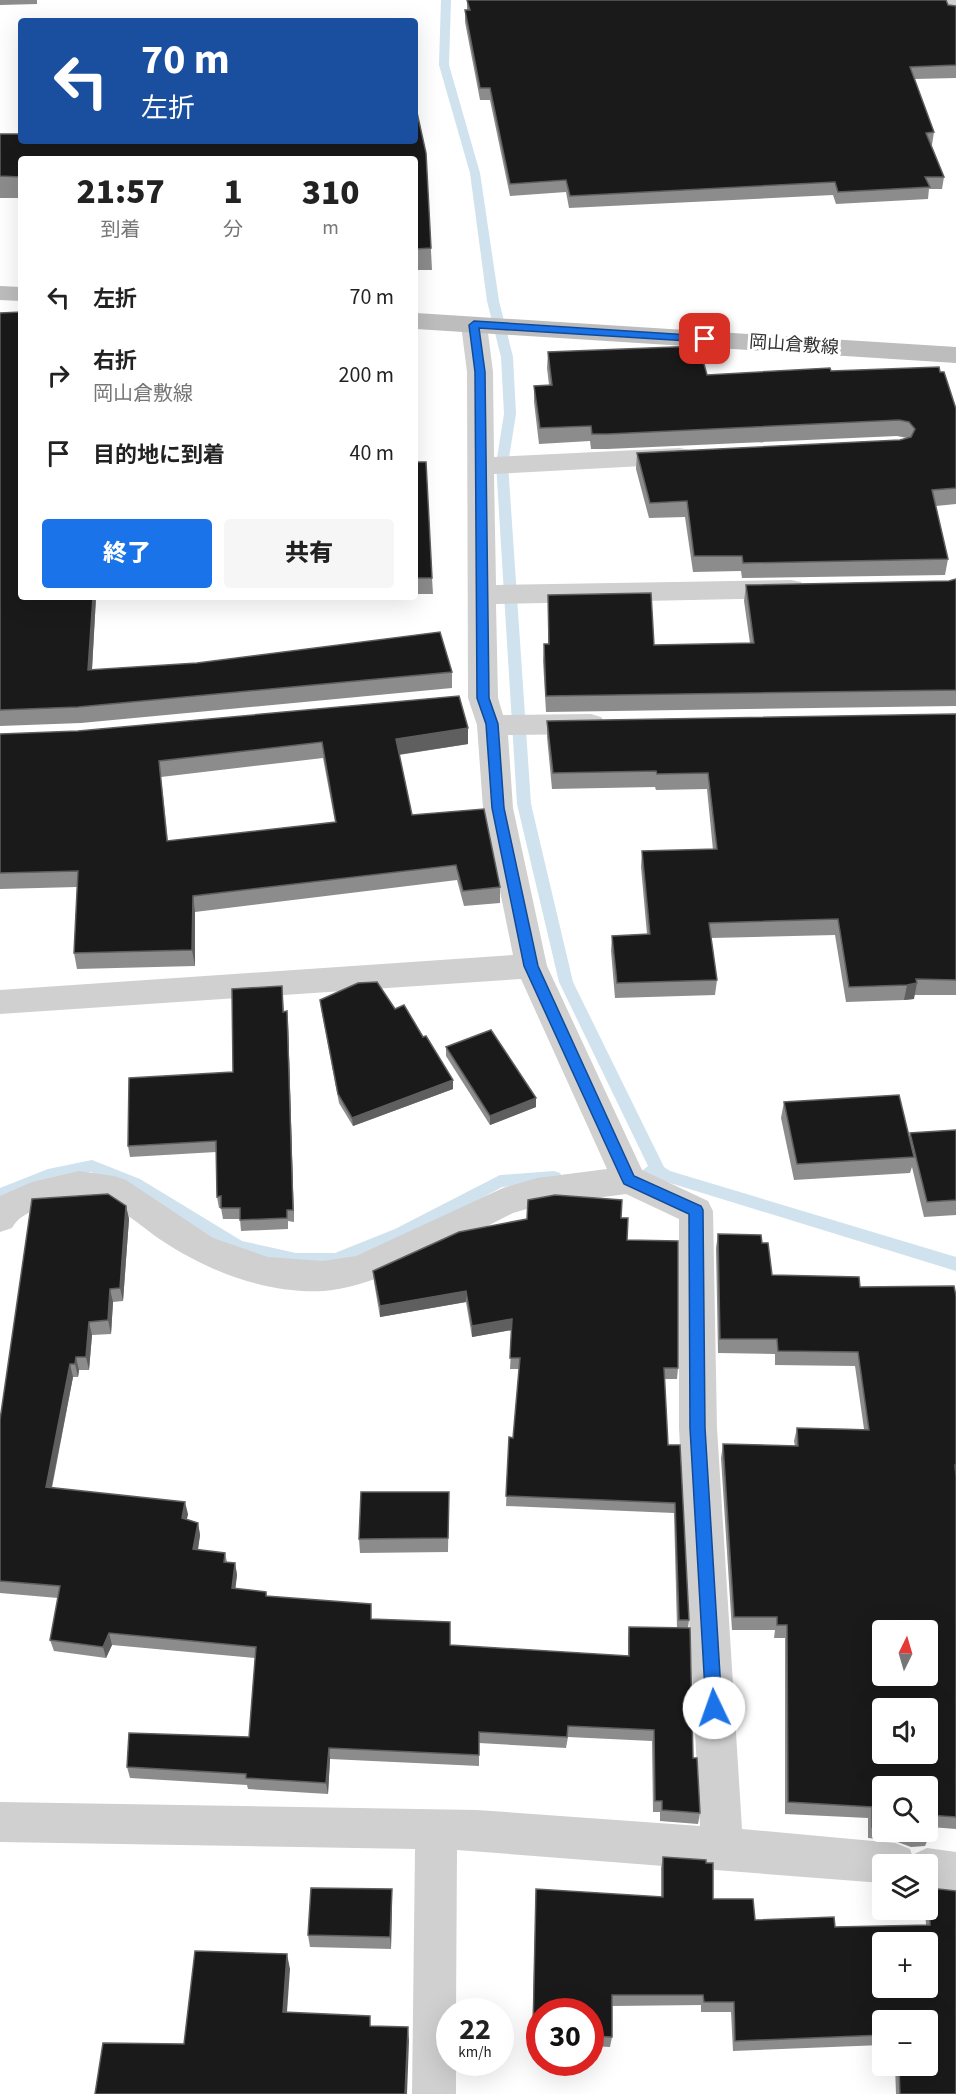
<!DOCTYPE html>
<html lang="ja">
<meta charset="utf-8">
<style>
:root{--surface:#fff;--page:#f6f6f6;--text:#222;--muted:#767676;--accent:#1a73e8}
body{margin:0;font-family:"Source Sans 3","Noto Sans JP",sans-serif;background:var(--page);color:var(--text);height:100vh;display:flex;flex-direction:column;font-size:22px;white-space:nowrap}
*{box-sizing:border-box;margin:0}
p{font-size:20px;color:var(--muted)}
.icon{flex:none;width:33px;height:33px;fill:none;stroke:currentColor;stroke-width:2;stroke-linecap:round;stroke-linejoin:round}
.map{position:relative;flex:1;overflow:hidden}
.sheet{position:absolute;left:18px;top:156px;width:400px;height:444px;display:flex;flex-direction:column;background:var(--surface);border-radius:6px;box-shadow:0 6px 24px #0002}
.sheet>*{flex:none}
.guide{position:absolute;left:18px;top:18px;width:400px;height:126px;border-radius:6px;box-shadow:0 6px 24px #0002;background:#1a4fa0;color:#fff;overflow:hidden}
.needle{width:39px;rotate:5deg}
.fabs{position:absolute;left:872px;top:1620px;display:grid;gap:12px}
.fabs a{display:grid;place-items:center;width:66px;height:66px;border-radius:6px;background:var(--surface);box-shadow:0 6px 24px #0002;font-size:30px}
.speed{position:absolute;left:436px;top:1998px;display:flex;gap:12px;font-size:30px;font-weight:700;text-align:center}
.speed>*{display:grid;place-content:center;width:78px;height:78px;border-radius:50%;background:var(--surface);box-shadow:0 6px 24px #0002;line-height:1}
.speed small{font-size:15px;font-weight:400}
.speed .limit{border:9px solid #d22;background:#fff;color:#111}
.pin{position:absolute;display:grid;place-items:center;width:51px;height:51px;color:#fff;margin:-26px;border-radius:12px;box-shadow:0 3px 9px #0006}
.me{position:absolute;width:66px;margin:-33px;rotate:357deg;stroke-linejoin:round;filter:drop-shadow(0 0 4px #0008)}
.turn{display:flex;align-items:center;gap:21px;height:126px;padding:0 24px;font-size:27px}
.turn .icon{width:78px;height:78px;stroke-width:2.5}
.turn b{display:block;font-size:42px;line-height:51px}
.eta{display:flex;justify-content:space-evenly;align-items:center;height:102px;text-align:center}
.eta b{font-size:36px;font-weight:800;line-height:42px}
.action{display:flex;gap:12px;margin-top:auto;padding:12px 24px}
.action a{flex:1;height:69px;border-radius:6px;background:var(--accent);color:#fff;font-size:24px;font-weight:800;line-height:69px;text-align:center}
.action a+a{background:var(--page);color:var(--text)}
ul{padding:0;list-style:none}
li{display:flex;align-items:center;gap:18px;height:78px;padding:0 24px}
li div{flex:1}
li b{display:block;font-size:22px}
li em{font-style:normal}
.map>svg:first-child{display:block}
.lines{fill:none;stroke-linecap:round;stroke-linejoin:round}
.stream{fill:#cfe2ee;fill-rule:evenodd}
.minor{fill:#d0d0d0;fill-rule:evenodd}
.secondary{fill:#bdbdbd;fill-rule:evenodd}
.wall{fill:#8c8c8c;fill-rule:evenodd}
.shaded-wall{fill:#5f5f5f}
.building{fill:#1a1a1a;stroke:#5f5f5f;stroke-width:1.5;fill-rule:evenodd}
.route{fill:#1a73e8;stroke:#114b97;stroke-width:1.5}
.labels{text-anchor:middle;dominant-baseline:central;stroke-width:6;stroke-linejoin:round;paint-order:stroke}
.far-street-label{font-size:18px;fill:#333;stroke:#fff}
</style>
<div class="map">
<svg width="956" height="2094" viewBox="0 0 956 2094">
<rect width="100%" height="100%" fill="#fff"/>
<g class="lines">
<!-- stream -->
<g class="stream">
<path d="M441,0H451L449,65L480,173L499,301L513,357L516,414L508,464L531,804L573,982L664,1167L670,1171L956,1257V1271L644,1175L642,1171L648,1166L559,982L517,804L496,464L504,414L501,357L487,301L470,173L439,65Z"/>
<path d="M92,1160L140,1179L242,1241L296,1253H335L395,1229L500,1175L554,1171L560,1173L562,1177L560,1181L554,1183L502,1187L407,1239L336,1267H296L232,1252L128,1189L91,1172L50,1181L0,1201V1188L48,1169Z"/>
</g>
<!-- minor -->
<g class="minor">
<path d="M941,0H956V17L948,16Z"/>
<path d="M474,317L483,320L487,325L493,372L494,457L680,448L689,450L693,456L689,462L680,464L494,474L496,585L791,580L801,582L805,589L801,596L791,598L496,604L498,698L503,715L591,714L601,717L606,724L601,731L591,734L508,735L513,808L547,966L642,1170L708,1201L713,1211L717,1428L742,1829L895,1843L910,1849L912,1855L927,1848L956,1852V1894L927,1890V1864H882V1883L457,1850L456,2012H450V2062H456V2094H412L415,1849L0,1842V1802L477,1810L700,1826L679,1428V1219L626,1194L537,1206L513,1213C460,1239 381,1287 324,1291C267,1294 207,1271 161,1240C146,1230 120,1207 104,1203C80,1197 24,1204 12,1228L0,1232V1196L32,1182L79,1171L114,1176L126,1180L213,1238L268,1257L323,1261L356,1256L503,1188L537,1178L607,1169L521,979L0,1014V990L513,955L483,808L477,725L468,698L467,372L461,325L465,320Z"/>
</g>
<!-- secondary -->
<g class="secondary">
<path d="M0,286L21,287V301L0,300Z"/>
<path d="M416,313L956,347V363L416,329Z"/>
</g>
</g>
<!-- wall -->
<g class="wall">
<path d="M0,0H37V4L0,5Z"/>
<path d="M467,0H946L948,5L956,6V78L914,79L934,132L932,145H931L944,177L942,189H929L928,199L836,204L833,195L569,208L566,192L510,196L490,100H480L465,22V10H467Z"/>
<path d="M416,108L426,153L432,270H416V159H21V198H0V134H21V141H416Z"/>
<path d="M0,313L21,597H96L92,670L452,672V688L81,723L0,726Z"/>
<path d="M548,352L707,375L831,371L940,372L956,409V504L936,506L948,559L945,575L742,578L741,571L693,572L685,517L649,518L636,469L637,453L900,440L907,438L897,436L607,449H591L590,441L539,444L534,402V386L549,385L547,368Z"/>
<path d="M416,462L432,578L433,594H416Z"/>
<path d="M956,579V706L546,712L543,661L544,644H548V595L654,645L750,643L744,601L746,585L949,581Z"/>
<path d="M218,597H306L218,599Z"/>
<path d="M956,714V995H914V999L904,1000L846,1002L835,935L711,938L717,980L715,995L615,998L611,951L612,936L647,934L641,867L642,851L713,850L707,789L656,790L655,787L552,789L547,737V721Z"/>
<path d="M468,728V744L399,755L412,815L500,887V903L464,906L457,880L195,912V966L77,969L74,953L77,887L0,889V734ZM323,758L335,822L168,841L161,777Z"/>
<path d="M282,986L284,1012L288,1022L294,1222L288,1221V1229L241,1231L240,1219H223L221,1208H219L217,1197L216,1152L130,1157L128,1146L233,1072Z"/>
<path d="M320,1000L395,1009L423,1037L453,1080V1089L353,1126L339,1103L321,1008Z"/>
<path d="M446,1047L536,1107L490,1125L446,1056Z"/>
<path d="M784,1102L909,1137L910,1133L956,1130V1215L924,1217L912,1167L910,1173L794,1180L781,1118Z"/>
<path d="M126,1206L129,1219L123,1301L113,1302L111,1334L92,1335L89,1370H79L78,1377H73L52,1488L188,1514L187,1519L198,1523L200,1535L198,1550L225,1553L227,1562L235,1563L237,1575L235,1589L266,1592L267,1596L371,1619L450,1622V1645L628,1656V1638L629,1627L677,1628L674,1513L506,1506L509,1437L513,1438L519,1369H510L512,1330L472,1337L466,1302L380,1317L374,1282L373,1271L621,1218L627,1240L678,1368L677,1379H664L668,1445L689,1620L688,1628L693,1758L700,1813L698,1824L660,1821V1812H653L652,1741L568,1737L566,1748L479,1743V1766L330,1759L328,1794L248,1789L247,1785L130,1778L127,1767L249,1737L255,1658L112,1645L106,1658L54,1651L50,1640L58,1598L0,1593V1420Z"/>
<path d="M718,1234L762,1243L772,1275L860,1287L956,1296V1829L930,1827V1835L925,1846L911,1847L895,1841L868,1838V1818L785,1814V1638H774L775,1630H732L721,1458L723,1444L795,1446L794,1441L797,1428L864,1429L855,1366L775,1365V1354L718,1353L716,1248ZM882,1786L927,1832H882Z"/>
<path d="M449,1492L448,1552L360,1553L359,1539Z"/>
<path d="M663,1857L713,1899L755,1920L835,1927L926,1925L925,1910H927V1895L930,1888L956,2094H896L895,2066H927V2020H882V2045L733,2051L731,2012H701V2005L612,2006V2037L610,2047L591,2046V2012H540V2044L532,2043L536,1889L661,1897V1868Z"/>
<path d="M392,1889V1901L391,1949L310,1947L308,1935Z"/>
</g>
<!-- shaded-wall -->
<g class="shaded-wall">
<path d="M93,597H96L91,686L88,670Z"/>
<path d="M468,728V744L396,755V739Z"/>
<path d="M193,896L195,912V966L192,950Z"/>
<path d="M917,983L914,999L904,1000L907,985Z"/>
<path d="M287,1011L288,1022L294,1222L293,1210Z"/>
<path d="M453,1080V1089L353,1126L352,1118Z"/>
<path d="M536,1098V1107L490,1125V1116Z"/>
<path d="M126,1206L129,1219L123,1301L120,1288Z"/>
<path d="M110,1289L113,1302L111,1334L108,1320Z"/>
<path d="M466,1291V1302L380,1317V1306Z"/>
<path d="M512,1319V1330L472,1337V1326Z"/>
<path d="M89,1322L92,1335L89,1370L86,1357Z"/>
<path d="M76,1357L79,1370L78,1377L75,1364Z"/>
<path d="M70,1364L73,1377L49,1500L46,1487Z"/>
<path d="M185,1502L188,1514L184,1530L182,1518Z"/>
<path d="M198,1523L200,1535L196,1561L193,1549Z"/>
<path d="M235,1563L237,1575L234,1600L232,1588Z"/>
<path d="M109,1633L112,1645L106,1658L103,1647Z"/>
<path d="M329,1748L330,1759L328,1794L326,1783Z"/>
<path d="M392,1889V1901L391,1949L390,1937Z"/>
<path d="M287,1954L290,1969L286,2026L283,2012Z"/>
<path d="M408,2027L409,2041L407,2094H405Z"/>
</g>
<!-- building -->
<g class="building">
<path d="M467,0H946L948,5L956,6V65L910,67L934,132L926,133L944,177H925L930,187L838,192L835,182L570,196L566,180L510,184L490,88H480L465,10H470Z"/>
<path d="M416,108L426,153L431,248L416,249V159H21V177L0,176V134H21V141H416Z"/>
<path d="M21,312V597H93L88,670L197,663L440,632L452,672L78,707L0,710V313Z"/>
<path d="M699,346L707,375L830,368L831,371L939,367L940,372H944L956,409V488L932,490L948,559L743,563L742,556H694L687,501L650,503L637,453L900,440L911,437L915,429L909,422L899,420L608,434H592L591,426L540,428L534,386L552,385L548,352Z"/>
<path d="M416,462H426L432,578H416Z"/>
<path d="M956,579V690L546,696L544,644H549L548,595L651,593L654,645L754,643L746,585L949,581Z"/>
<path d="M459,696L468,728L396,739L412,815L484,809L500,887L463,891L456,865L193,896L192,950L74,953L78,871L0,873V734L78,731ZM322,742L336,822L167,841L159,761Z"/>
<path d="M956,714V980L916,979L917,983L907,985L849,987L838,919L709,923L717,980L617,983L612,936L650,934L642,851L717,849L708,773L657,774L656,771L553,773L547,721Z"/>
<path d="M377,982L395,1009L404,1005L423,1037L426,1036L453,1080L352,1118L338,1094L320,1000L358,983Z"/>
<path d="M282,986L283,1012L287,1011L293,1210H287V1218L240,1220V1208H221V1196L217,1197L216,1141L128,1146L129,1078L233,1072L232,989Z"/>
<path d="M491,1030L536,1098L490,1116L446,1047Z"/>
<path d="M899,1095L914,1157L797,1164L784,1102Z"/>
<path d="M956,1130V1200L927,1202L910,1133Z"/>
<path d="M108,1194L126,1206L120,1288L110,1289L108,1320L89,1322L86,1357H76L75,1364H70L46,1487L185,1502L182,1518L198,1523L193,1549L225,1553L224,1562L235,1563L232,1588L266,1592V1596L371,1604V1619L450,1622V1645L629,1656V1627L690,1628L693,1758H697L700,1813L662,1810V1801H655L654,1730L568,1726L567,1737L479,1732V1755L329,1748L326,1783L246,1778V1774L127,1767L129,1733L249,1737L256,1647L109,1633L103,1647L50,1640L60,1586L0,1581V1420L32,1199Z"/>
<path d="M555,1195L622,1200L621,1218H628L627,1240L678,1241V1368H664L668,1445H680L689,1620H679L675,1503L506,1496L509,1437L513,1438L520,1358H510L512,1319L472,1326L466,1291L380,1306L373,1271L459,1232L527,1219L528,1200Z"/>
<path d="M718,1234L761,1235L762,1243H768L772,1275L859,1277L860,1287L954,1286L956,1296V1465H955L956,1477V1817L929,1815L930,1835H915L905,1832H927V1786H882V1828L872,1827V1807L788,1802L787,1625H777V1617H734L723,1444L798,1446L797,1428L869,1430L858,1352L778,1351L777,1339H720ZM882,1630H927V1676H882ZM882,1708H927V1754H882Z"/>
<path d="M361,1492H449L448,1538L359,1539Z"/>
<path d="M663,1857L706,1860V1863H713V1899H753L755,1920L834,1917L835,1927L930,1925V1888L956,1891V2094H900L899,2066H927V2020H882V2035L735,2041L734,2002H704L703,1995H612V2037L591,2036V2012H540V2033H533L536,1889L663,1897ZM882,1942H927V1988H882Z"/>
<path d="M311,1888L392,1889L390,1937L308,1935Z"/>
<path d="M195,1951L287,1954L283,2012L370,2016V2026L408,2027L405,2094H95L103,2043L184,2044Z"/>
</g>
<!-- route -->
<path class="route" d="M474,321L705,336L710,339L705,342L479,328L485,372L489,698L498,724L504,808L538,966L634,1176L701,1206L703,1210L705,1428L722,1708L720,1714L714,1716L708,1714L706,1708L690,1428L689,1214L624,1184L622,1180L524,966L492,808L486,724L477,698L475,372L469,325Z"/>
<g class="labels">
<!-- far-street labels -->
<g class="far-street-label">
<text transform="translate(794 345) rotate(4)">岡山倉敷線</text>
</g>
</g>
</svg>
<div class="fabs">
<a><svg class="needle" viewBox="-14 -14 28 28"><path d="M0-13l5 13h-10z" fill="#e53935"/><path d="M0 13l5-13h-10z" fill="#767676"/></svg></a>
<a><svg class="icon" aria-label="sound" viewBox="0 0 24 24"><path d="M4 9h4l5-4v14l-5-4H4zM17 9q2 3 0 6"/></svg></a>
<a><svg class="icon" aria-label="search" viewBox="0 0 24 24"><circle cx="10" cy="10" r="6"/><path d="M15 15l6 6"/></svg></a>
<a><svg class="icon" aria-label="layers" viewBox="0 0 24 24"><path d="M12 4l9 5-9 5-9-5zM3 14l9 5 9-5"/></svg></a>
<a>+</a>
<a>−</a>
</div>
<div class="speed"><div>22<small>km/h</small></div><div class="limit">30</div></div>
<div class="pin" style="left:705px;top:339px;background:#d93025"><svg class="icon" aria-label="arrive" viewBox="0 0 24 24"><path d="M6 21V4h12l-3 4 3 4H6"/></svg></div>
<svg class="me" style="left:714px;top:1708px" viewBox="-20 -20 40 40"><circle r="19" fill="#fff"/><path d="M0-13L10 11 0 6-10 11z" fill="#1a73e8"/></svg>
<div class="guide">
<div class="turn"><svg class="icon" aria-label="left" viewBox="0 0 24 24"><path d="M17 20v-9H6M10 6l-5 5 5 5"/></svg><div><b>70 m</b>左折</div></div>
</div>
<section class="sheet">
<div class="eta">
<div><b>21:57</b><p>到着</p></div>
<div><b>1</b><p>分</p></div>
<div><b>310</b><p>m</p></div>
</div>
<ul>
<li><svg class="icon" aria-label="left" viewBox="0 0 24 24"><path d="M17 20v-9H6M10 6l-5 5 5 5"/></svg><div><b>左折</b></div><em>70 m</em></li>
<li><svg class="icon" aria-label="right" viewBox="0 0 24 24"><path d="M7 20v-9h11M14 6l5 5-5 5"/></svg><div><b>右折</b><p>岡山倉敷線</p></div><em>200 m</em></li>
<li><svg class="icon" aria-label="arrive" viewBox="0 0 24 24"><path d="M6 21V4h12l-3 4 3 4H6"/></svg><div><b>目的地に到着</b></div><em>40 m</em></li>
</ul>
<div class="action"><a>終了</a><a>共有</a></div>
</section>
</div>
